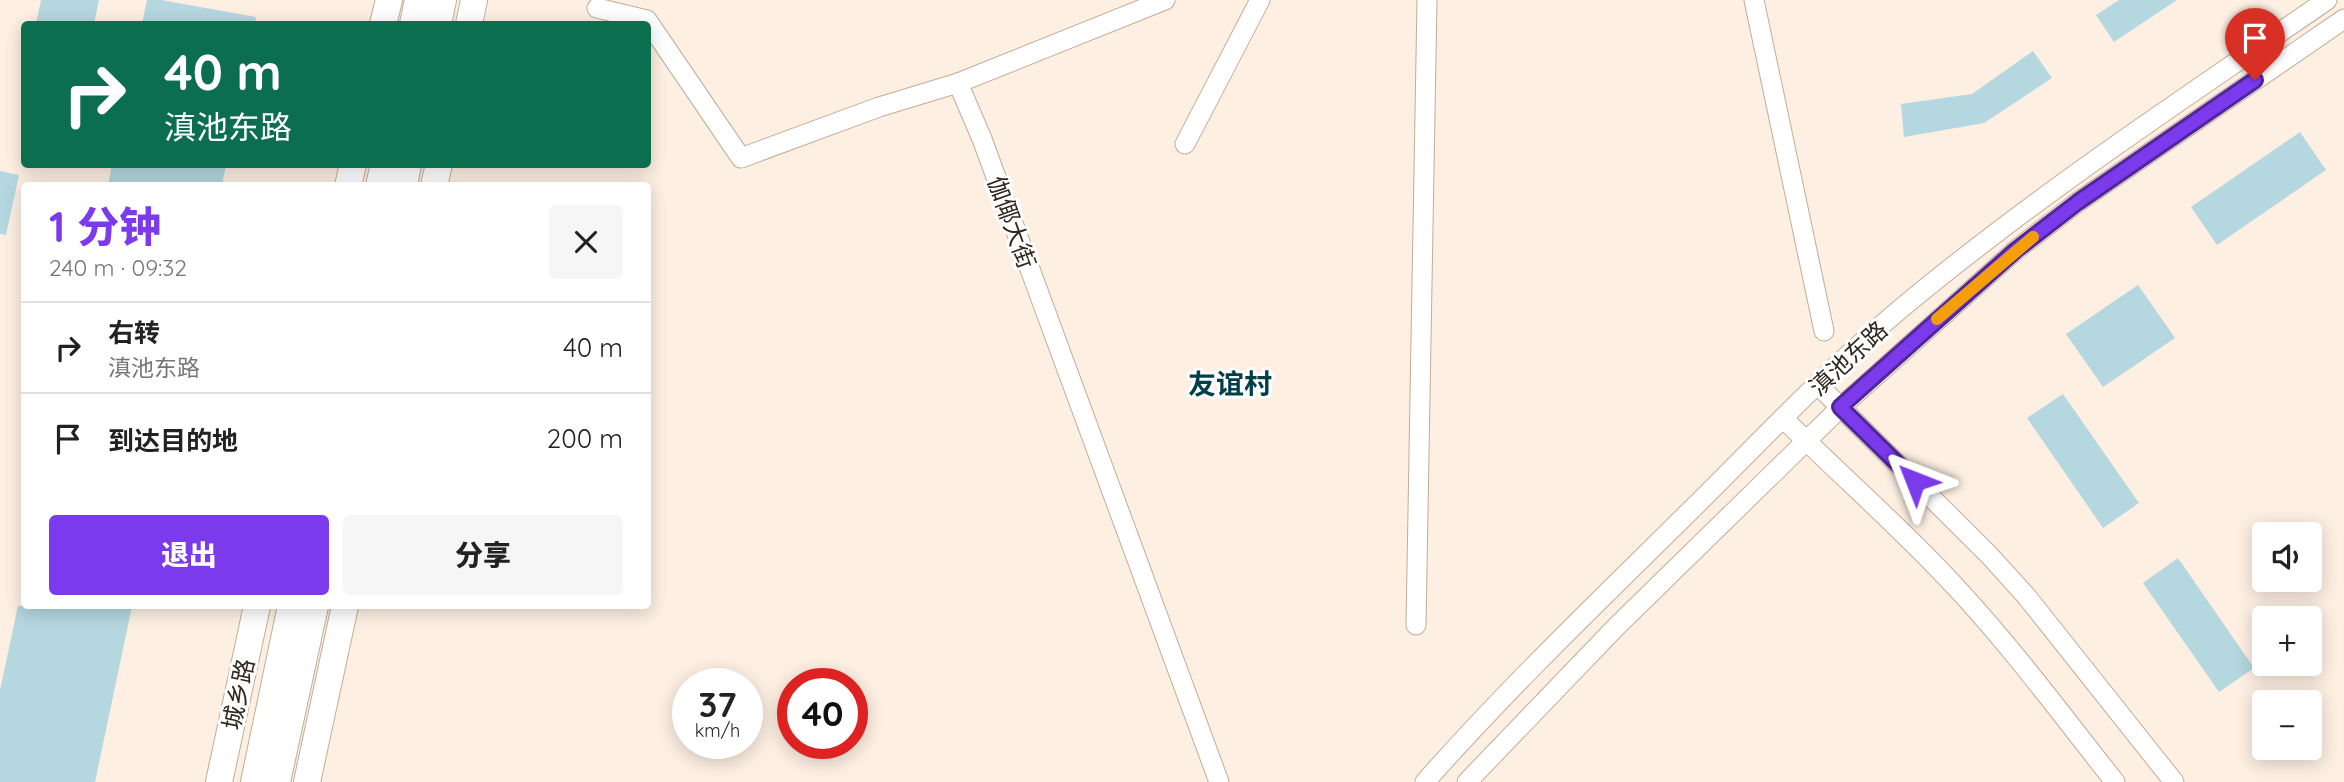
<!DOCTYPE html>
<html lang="zh">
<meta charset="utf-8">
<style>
:root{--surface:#fff;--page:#f6f6f6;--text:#222;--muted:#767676;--line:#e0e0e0;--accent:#7c3aed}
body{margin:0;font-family:Quicksand,"Noto Sans SC",sans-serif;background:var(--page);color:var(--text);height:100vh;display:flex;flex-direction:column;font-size:26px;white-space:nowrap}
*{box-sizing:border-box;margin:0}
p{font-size:23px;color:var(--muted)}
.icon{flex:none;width:38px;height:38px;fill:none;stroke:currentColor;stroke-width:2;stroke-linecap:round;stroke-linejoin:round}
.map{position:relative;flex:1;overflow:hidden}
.panel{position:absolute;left:21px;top:182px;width:630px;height:427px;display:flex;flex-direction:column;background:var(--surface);border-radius:7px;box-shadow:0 4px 18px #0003}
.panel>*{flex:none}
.top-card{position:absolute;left:21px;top:21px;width:630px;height:147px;border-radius:7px;box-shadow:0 4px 18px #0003;background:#0b6e4f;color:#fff;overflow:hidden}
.fabs{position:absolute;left:2252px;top:522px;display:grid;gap:14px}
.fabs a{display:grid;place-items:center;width:70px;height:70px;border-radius:7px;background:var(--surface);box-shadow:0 4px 18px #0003;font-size:35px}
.speed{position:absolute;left:672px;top:668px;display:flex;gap:14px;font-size:35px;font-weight:700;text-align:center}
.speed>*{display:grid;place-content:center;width:91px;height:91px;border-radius:50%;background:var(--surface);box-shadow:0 4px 18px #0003;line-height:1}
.speed small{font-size:18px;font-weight:400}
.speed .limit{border:10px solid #d22;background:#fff;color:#111}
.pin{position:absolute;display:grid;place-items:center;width:60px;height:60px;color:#fff;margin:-72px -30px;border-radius:50% 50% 50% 0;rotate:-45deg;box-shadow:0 0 7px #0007}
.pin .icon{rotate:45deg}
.me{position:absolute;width:77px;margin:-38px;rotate:315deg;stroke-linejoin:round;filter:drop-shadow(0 0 5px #0008)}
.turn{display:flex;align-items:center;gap:24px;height:147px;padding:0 28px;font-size:32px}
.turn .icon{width:91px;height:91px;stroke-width:2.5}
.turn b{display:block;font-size:49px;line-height:60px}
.round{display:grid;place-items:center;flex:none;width:74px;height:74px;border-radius:7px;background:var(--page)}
.summary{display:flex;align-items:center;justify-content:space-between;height:119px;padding:0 28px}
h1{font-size:42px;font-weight:800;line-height:52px;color:var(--accent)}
.button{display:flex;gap:14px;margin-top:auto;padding:14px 28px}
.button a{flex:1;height:80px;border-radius:7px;background:var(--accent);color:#fff;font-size:28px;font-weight:800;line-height:80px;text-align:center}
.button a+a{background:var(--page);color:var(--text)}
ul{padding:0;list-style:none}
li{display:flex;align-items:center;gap:21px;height:91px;padding:0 28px;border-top:2px solid var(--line)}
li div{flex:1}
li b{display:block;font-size:26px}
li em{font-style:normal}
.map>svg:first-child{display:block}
.building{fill:#b5d7df}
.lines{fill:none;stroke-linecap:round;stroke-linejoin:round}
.minor-casing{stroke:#c1ad98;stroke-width:21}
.highway-casing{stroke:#c1ad98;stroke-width:28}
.minor{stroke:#fff;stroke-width:19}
.highway{stroke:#fff;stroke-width:26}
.route-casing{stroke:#51269a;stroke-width:18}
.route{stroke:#7c3aed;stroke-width:12}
.slow{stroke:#f59e0b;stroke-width:12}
.labels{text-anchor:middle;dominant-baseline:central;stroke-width:6;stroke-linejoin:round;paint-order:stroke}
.street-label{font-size:24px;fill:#30281f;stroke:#fff}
.quarter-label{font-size:28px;font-weight:bold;fill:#003f4a;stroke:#fff}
</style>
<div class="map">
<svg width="2344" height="782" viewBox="0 0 2344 782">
<rect width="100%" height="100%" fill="#fdefe2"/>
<!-- building -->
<g class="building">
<path d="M41,0H99L94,24H36Z"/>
<path d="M147,0H161L256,17L255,24H142Z"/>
<path d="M2119,0H2177L2114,42L2096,15Z"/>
<path d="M2033,51L2052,78L1984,123L1904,137L1901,104L1972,94Z"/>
<path d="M2300,132L2326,170L2217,245L2191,207Z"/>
<path d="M112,164H226L222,186H108Z"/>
<path d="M0,171L19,175L6,235L0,234Z"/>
<path d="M2138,285L2175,338L2103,387L2066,334Z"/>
<path d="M2063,394L2139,503L2103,528L2027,418Z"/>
<path d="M2178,558L2254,668L2219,692L2143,583Z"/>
<path d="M18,606H132L95,782H0V690Z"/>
</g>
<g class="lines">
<defs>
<g id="minor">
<path d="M1754,0L1824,331"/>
<path d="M597,8L647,20L741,158L879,107L958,83L982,139L1219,782"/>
<path d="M958,83L1165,0"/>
<path d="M1185,144L1260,0"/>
<path d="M1818,385L1989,555L2027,597L2174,782"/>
<path d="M1784,419C1843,478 1907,533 1963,595C2017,654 2065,719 2115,782"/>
<path d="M1416,625L1427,0"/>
<path d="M1425,782C1509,687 1600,600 1690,511C1758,444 1825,372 1898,311C2034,197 2182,100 2327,0"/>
<path d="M1467,782L1617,626L1841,407L2016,250L2078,202L2344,19"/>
</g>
<g id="highway">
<path d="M383,24L389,0"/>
<path d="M413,24L418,0"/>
<path d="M438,24L443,0"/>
<path d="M469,24L474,0"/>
<path d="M348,186L353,164"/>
<path d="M379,186L384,164"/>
<path d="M404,186L408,164"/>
<path d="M434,186L439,164"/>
<path d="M219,782L257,606"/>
<path d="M254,782L291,606"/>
<path d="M277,782L315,606"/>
<path d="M307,782L345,606"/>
</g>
</defs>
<!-- minor casing -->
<use href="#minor" class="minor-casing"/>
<!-- highway casing -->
<use href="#highway" class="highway-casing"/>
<!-- minor -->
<use href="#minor" class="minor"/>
<!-- highway -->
<use href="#highway" class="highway"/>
</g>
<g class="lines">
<defs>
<path id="route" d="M1915,481L1840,407L2016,250L2078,202L2255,80"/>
</defs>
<!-- route casing -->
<use href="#route" class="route-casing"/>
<!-- route -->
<use href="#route" class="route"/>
<!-- slow -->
<path class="slow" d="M1937,319L2033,237"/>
</g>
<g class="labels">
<!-- street labels -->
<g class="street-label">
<text transform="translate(1012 222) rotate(70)">伽倻大街</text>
<text transform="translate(1848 358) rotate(-43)">滇池东路</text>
<text transform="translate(238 694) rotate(-78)">城乡路</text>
</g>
<!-- quarter labels -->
<g class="quarter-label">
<text x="1230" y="383">友谊村</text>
</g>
</g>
</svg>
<div class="fabs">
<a><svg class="icon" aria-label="sound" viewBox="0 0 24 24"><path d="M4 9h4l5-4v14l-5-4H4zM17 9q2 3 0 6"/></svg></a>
<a>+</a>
<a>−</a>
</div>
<div class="speed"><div>37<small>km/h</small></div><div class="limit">40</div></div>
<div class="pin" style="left:2255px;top:80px;background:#d93025"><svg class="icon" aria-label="arrive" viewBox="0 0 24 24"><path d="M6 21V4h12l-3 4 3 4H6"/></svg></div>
<svg class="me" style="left:1915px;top:481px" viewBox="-20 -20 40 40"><path d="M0-17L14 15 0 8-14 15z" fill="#7c3aed" stroke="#fff" stroke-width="4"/></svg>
<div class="top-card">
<div class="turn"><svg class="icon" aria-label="right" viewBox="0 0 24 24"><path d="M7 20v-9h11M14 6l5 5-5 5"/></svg><div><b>40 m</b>滇池东路</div></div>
</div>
<section class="panel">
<div class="summary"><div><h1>1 分钟</h1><p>240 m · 09:32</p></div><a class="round"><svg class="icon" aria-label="close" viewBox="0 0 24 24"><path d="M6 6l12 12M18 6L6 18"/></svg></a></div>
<ul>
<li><svg class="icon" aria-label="right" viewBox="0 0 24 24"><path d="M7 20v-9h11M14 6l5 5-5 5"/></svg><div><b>右转</b><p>滇池东路</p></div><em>40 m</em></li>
<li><svg class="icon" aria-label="arrive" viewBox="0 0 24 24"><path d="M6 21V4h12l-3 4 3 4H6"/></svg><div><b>到达目的地</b></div><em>200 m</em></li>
</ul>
<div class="button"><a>退出</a><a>分享</a></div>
</section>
</div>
